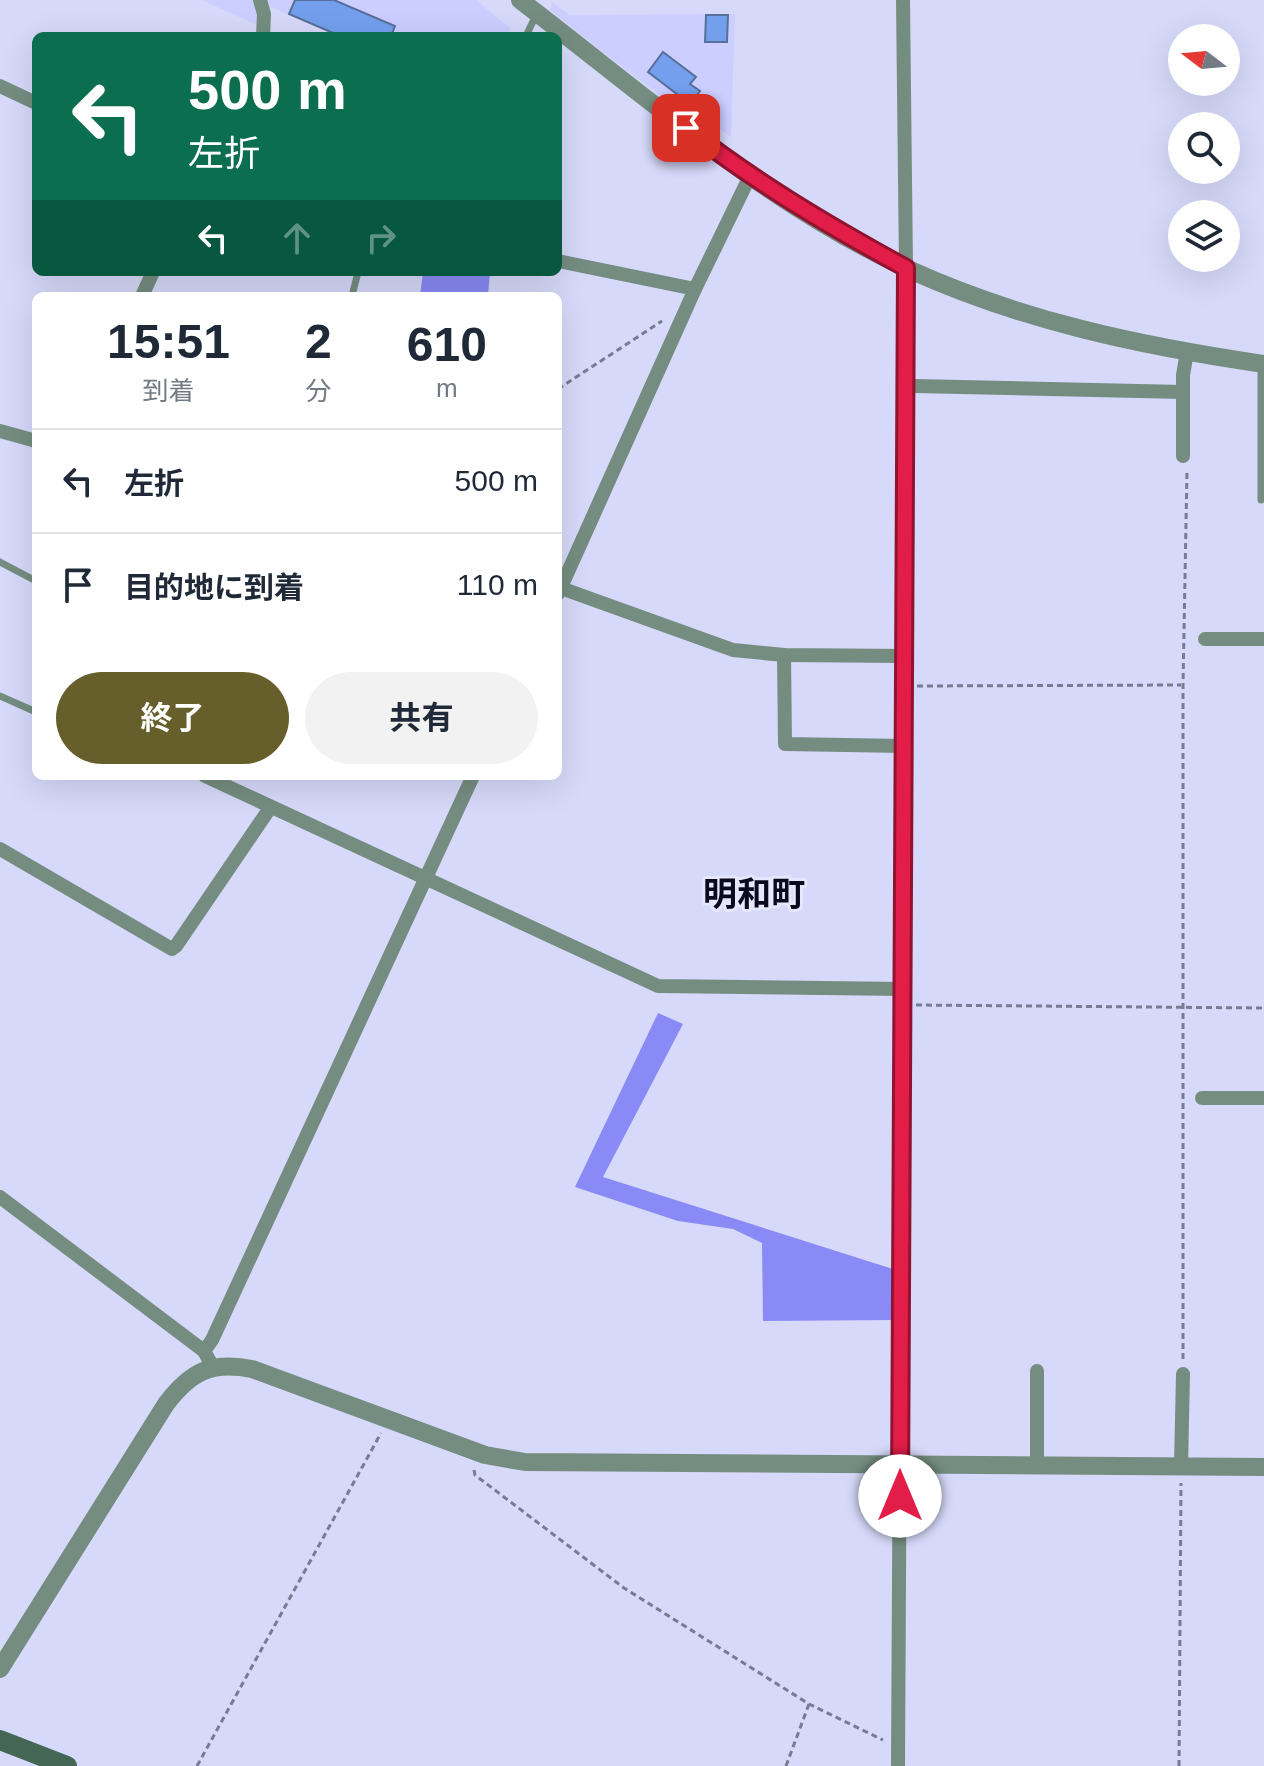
<!DOCTYPE html>
<html lang="ja">
<meta charset="utf-8">
<style>
:root{--surface:#fff;--page:#f2f2f3;--text:#1f2937;--muted:#747a83;--line:#e0e1e3;--accent:#665f2b}
body{margin:0;font-family:Helvetica,"Noto Sans JP",sans-serif;background:var(--page);color:var(--text);height:100vh;display:flex;flex-direction:column;font-size:30px;white-space:nowrap}
*{box-sizing:border-box;margin:0}
p{font-size:26px;color:var(--muted)}
.icon{flex:none;width:44px;height:44px;fill:none;stroke:currentColor;stroke-width:2;stroke-linecap:round;stroke-linejoin:round}
.map{position:relative;flex:1;overflow:hidden}
.drawer{position:absolute;left:32px;top:292px;width:530px;height:488px;display:flex;flex-direction:column;background:var(--surface);border-radius:12px;box-shadow:0 8px 32px #0002}
.drawer>*{flex:none}
.hud{position:absolute;left:32px;top:32px;width:530px;height:244px;border-radius:12px;box-shadow:0 8px 32px #0002;background:#0b6e4f;color:#fff;overflow:hidden}
.needle{width:52px;rotate:286deg}
.fabs{position:absolute;left:1168px;top:24px;display:grid;gap:16px}
.fabs a{display:grid;place-items:center;width:72px;height:72px;border-radius:50%;background:var(--surface);box-shadow:0 8px 32px #0002;font-size:40px}
.pin{position:absolute;display:grid;place-items:center;width:68px;height:68px;color:#fff;margin:-34px;border-radius:16px;box-shadow:0 4px 12px #0006}
.me{position:absolute;width:88px;margin:-44px;rotate:0deg;stroke-linejoin:round;filter:drop-shadow(0 0 6px #0008)}
.turn{display:flex;align-items:center;gap:28px;height:168px;padding:0 24px;font-size:36px}
.turn .icon{width:104px;height:104px;stroke-width:2.5}
.turn b{display:block;font-size:56px;line-height:68px}
.lanes{display:flex;align-items:center;height:76px;padding:0 24px;background:#0003;justify-content:center;gap:40px;direction:ltr}
.lanes .off{opacity:.35}
.eta{display:flex;justify-content:space-evenly;align-items:center;height:136px;text-align:center}
.eta b{font-size:48px;font-weight:700;line-height:56px}
.cta{display:flex;gap:16px;margin-top:auto;padding:16px 24px}
.cta a{flex:1;height:92px;border-radius:48px;background:var(--accent);color:#fff;font-size:32px;font-weight:700;line-height:92px;text-align:center}
.cta a+a{background:var(--page);color:var(--text)}
ul{padding:0;list-style:none}
li{display:flex;align-items:center;gap:24px;height:104px;padding:0 24px;border-top:2px solid var(--line)}
li div{flex:1}
li b{display:block;font-size:30px}
li em{font-style:normal}
.map>svg:first-child{display:block}
.built{fill:#cbceff}
.forest{fill:#8a8af6}
.building{fill:#739fed;stroke:#576f9a;stroke-width:2}
.lines{fill:none;stroke-linecap:round;stroke-linejoin:round}
.path{stroke:#797b94;stroke-width:3;stroke-dasharray:6 4;stroke-linecap:butt}
.service{stroke:#758d80;stroke-width:7}
.minor{stroke:#758d80;stroke-width:14}
.tertiary{stroke:#758d80;stroke-width:18}
.secondary{stroke:#446755;stroke-width:20}
.route-casing{stroke:#92132f;stroke-width:20}
.route{stroke:#e11d48;stroke-width:14}
.labels{text-anchor:middle;dominant-baseline:central;stroke-width:6;stroke-linejoin:round;paint-order:stroke}
.district-label{font-size:34px;font-weight:bold;fill:#0a0a1c;stroke:#e5e7fc}
</style>
<div class="map">
<svg width="1264" height="1766" viewBox="0 0 1264 1766">
<rect width="100%" height="100%" fill="#d6d9f9"/>
<!-- built -->
<g class="built">
<path d="M202,0H476L510,28L507,36H338L271,7L255,24Z"/>
<path d="M552,2L570,15L735,14L731,137L713,125L708,131L629,72L550,10Z"/>
</g>
<!-- forest -->
<g class="forest">
<path d="M423,272H490L488,296H420Z"/>
<path d="M658,1013L683,1024L603,1177L896,1270V1320L763,1321L762,1243L733,1229L678,1221L575,1187Z"/>
</g>
<!-- building -->
<g class="building">
<path d="M295,0H334L395,26L391,36H340L289,14Z"/>
<path d="M706,15H728L727,42H705Z"/>
<path d="M663,52L696,77L690,84L700,91L690,104L648,72Z"/>
</g>
<g class="lines">
<!-- path -->
<g class="path">
<path d="M558,389L662,321"/>
<path d="M917,686L1181,685"/>
<path d="M916,1005L1264,1008"/>
<path d="M1183,1359V685L1187,470"/>
<path d="M474,1470L475,1475L624,1588L809,1704L883,1740"/>
<path d="M197,1766L381,1433"/>
<path d="M786,1766L809,1704"/>
<path d="M1179,1766L1181,1483"/>
</g>
<!-- service -->
<g class="service">
<path d="M526,36L537,13"/>
<path d="M352,296L358,272"/>
<path d="M1261,500V366"/>
<path d="M0,562L36,581"/>
<path d="M0,696L36,712"/>
</g>
<!-- minor -->
<g class="minor">
<path d="M260,0L264,14L263,36"/>
<path d="M0,86L36,103"/>
<path d="M558,261L695,289"/>
<path d="M142,296L153,272"/>
<path d="M915,386L1183,392"/>
<path d="M0,431L36,441"/>
<path d="M1183,456V375L1187,352"/>
<path d="M558,587L733,650L784,655L905,656"/>
<path d="M558,594L695,289L750,176"/>
<path d="M1205,639H1264"/>
<path d="M784,655L785,744L905,746"/>
<path d="M205,776L658,986L904,989"/>
<path d="M0,849L172,949L176,946L270,808"/>
<path d="M1202,1098H1264"/>
<path d="M0,1197L204,1351L213,1367"/>
<path d="M204,1351L212,1340L473,776"/>
<path d="M1037,1465V1371"/>
<path d="M1181,1467L1183,1374"/>
<path d="M898,1766L906,268L903,0"/>
</g>
<!-- tertiary -->
<g class="tertiary">
<path d="M520,0C645,95 765,203 908,269C1022,321 1141,346 1264,364"/>
<path d="M0,1669L166,1404C191,1371 212,1361 252,1369L485,1455L525,1462L1264,1467"/>
</g>
<!-- secondary -->
<path class="secondary" d="M0,1740L67,1766"/>
</g>
<g class="lines">
<defs>
<path id="route" d="M686,128C755,182 829,226 906,268L900,1496"/>
</defs>
<!-- route casing -->
<use href="#route" class="route-casing"/>
<!-- route -->
<use href="#route" class="route"/>
</g>
<g class="labels">
<!-- district labels -->
<g class="district-label">
<text x="754" y="894">明和町</text>
</g>
</g>
</svg>
<div class="fabs">
<a><svg class="needle" viewBox="-14 -14 28 28"><path d="M0-13l5 13h-10z" fill="#e53935"/><path d="M0 13l5-13h-10z" fill="#747a83"/></svg></a>
<a><svg class="icon" aria-label="search" viewBox="0 0 24 24"><circle cx="10" cy="10" r="6"/><path d="M15 15l6 6"/></svg></a>
<a><svg class="icon" aria-label="layers" viewBox="0 0 24 24"><path d="M12 4l9 5-9 5-9-5zM3 14l9 5 9-5"/></svg></a>
</div>
<div class="pin" style="left:686px;top:128px;background:#d93025"><svg class="icon" aria-label="arrive" viewBox="0 0 24 24"><path d="M6 21V4h12l-3 4 3 4H6"/></svg></div>
<svg class="me" style="left:900px;top:1496px" viewBox="-20 -20 40 40"><circle r="19" fill="#fff"/><path d="M0-13L10 11 0 6-10 11z" fill="#e11d48"/></svg>
<div class="hud">
<div class="turn"><svg class="icon" aria-label="left" viewBox="0 0 24 24"><path d="M17 20v-9H6M10 6l-5 5 5 5"/></svg><div><b>500 m</b>左折</div></div>
<div class="lanes"><svg class="icon" aria-label="left" viewBox="0 0 24 24"><path d="M17 20v-9H6M10 6l-5 5 5 5"/></svg><svg class="icon off" aria-label="ahead" viewBox="0 0 24 24"><path d="M12 20V5M6 11l6-6 6 6"/></svg><svg class="icon off" aria-label="right" viewBox="0 0 24 24"><path d="M7 20v-9h11M14 6l5 5-5 5"/></svg></div>
</div>
<section class="drawer">
<div class="eta">
<div><b>15:51</b><p>到着</p></div>
<div><b>2</b><p>分</p></div>
<div><b>610</b><p>m</p></div>
</div>
<ul>
<li><svg class="icon" aria-label="left" viewBox="0 0 24 24"><path d="M17 20v-9H6M10 6l-5 5 5 5"/></svg><div><b>左折</b></div><em>500 m</em></li>
<li><svg class="icon" aria-label="arrive" viewBox="0 0 24 24"><path d="M6 21V4h12l-3 4 3 4H6"/></svg><div><b>目的地に到着</b></div><em>110 m</em></li>
</ul>
<div class="cta"><a>終了</a><a>共有</a></div>
</section>
</div>
